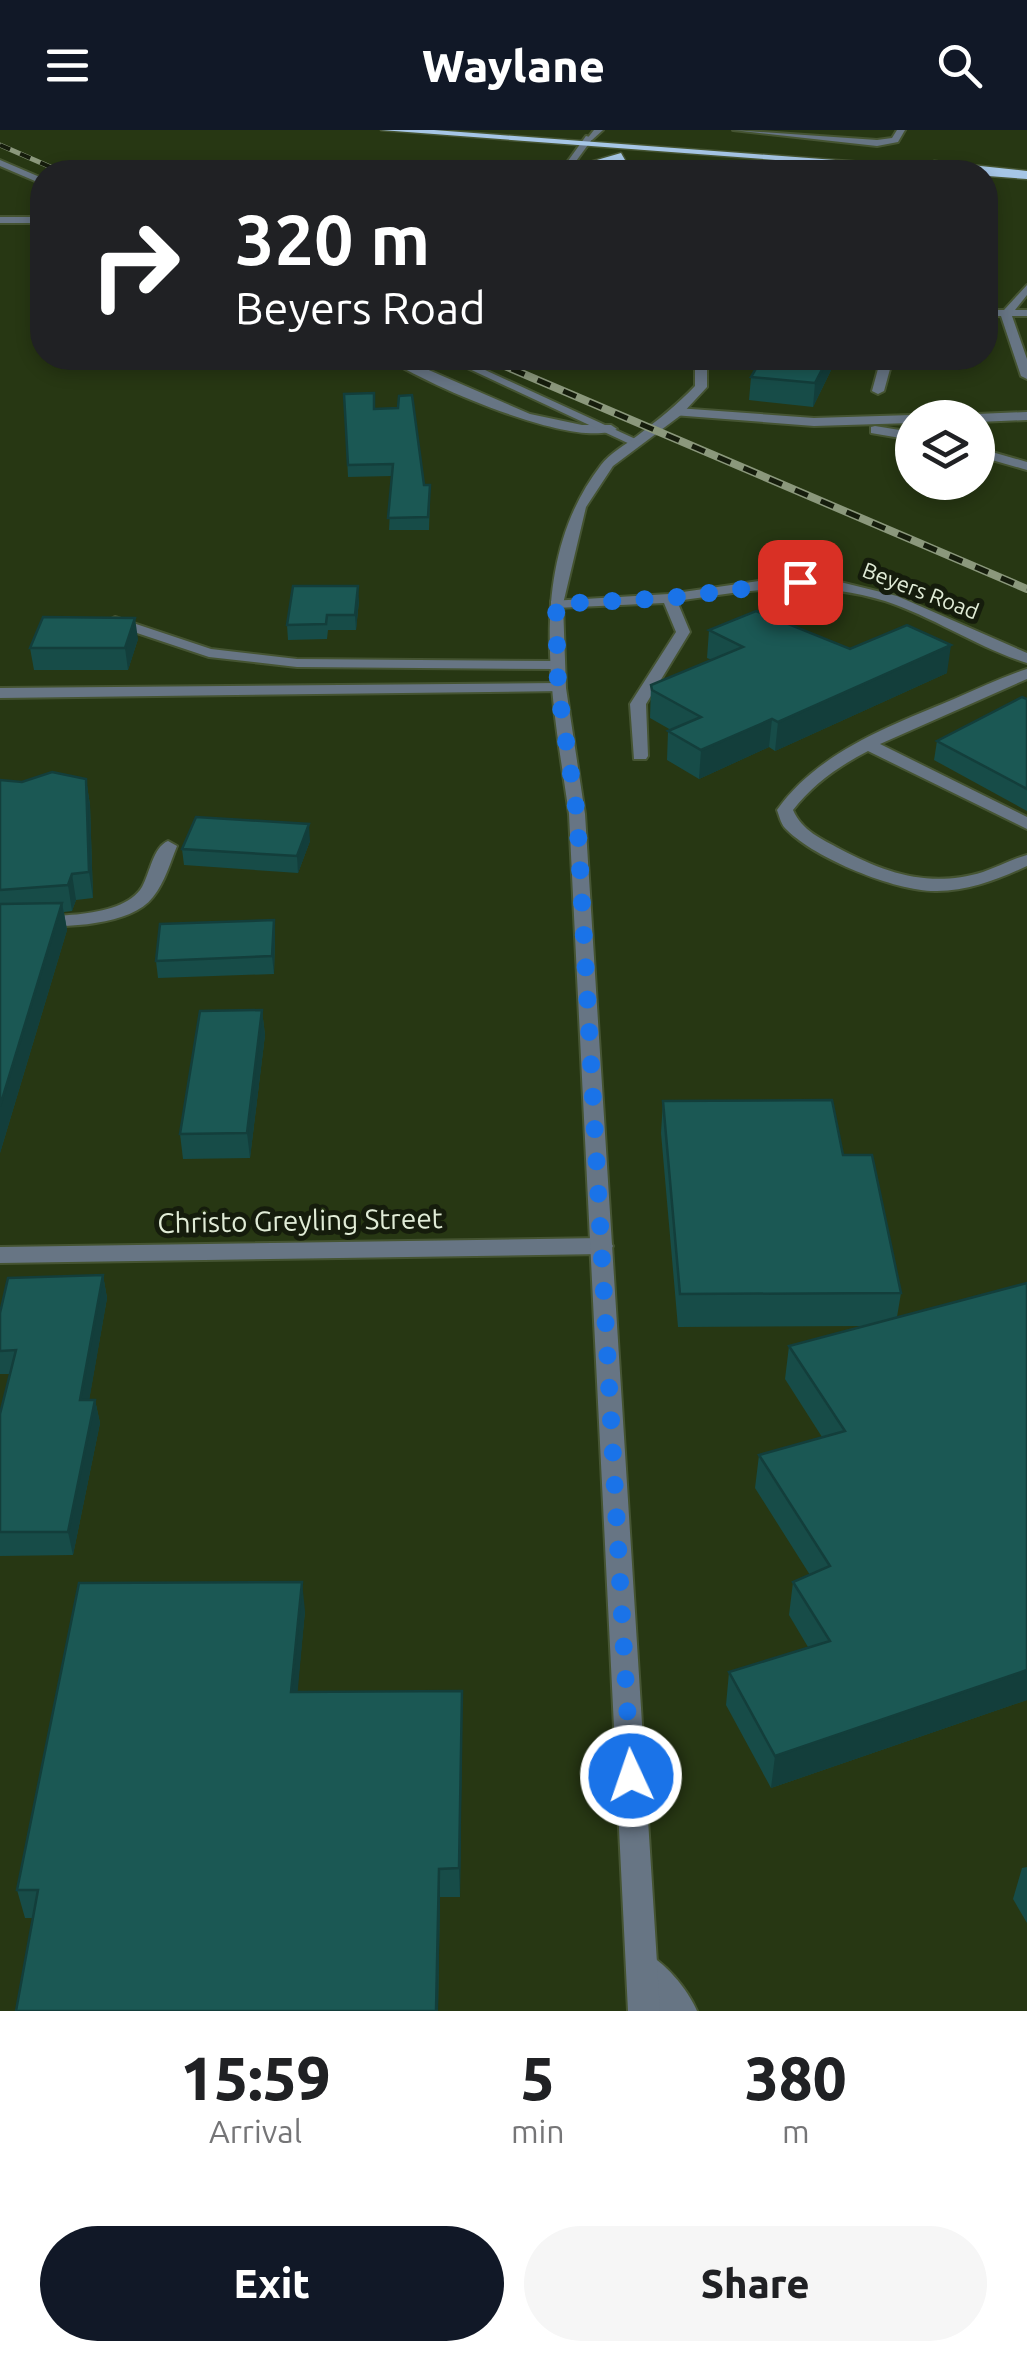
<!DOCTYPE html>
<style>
:root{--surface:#fff;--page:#f6f6f6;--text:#202124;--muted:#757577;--accent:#111827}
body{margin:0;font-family:Ubuntu,sans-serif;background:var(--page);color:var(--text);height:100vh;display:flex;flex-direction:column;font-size:38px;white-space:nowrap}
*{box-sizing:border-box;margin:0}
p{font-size:32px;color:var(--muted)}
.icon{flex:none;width:55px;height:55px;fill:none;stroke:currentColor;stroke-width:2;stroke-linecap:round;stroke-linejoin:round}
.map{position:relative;height:1881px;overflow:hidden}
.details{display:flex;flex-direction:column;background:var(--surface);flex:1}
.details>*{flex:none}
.banner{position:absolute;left:30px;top:30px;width:968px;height:210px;border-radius:40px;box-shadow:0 5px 15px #0003;background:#202124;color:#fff;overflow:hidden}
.buttons{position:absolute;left:895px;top:270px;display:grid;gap:20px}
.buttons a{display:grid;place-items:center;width:100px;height:100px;border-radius:50%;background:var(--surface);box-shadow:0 5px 15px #0003;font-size:50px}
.pin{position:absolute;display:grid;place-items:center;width:85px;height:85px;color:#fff;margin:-42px;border-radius:20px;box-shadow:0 5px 15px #0006}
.me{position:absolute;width:110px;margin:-55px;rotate:357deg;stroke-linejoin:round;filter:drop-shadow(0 0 8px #0008)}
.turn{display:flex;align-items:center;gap:35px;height:210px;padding:0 40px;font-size:45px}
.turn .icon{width:130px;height:130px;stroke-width:2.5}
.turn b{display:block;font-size:70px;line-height:85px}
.eta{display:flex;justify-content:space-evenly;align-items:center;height:170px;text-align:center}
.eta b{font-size:60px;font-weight:800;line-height:70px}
.primary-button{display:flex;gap:20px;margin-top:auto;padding:20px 40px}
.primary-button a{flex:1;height:115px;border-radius:60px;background:var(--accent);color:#fff;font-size:40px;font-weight:800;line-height:115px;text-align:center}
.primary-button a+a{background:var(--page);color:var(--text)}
header{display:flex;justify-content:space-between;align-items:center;height:130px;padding:0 40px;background:var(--accent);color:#fff;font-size:45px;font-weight:800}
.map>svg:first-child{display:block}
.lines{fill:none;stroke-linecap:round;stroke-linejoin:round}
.service-casing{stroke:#455432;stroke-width:4}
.minor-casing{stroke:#455432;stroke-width:4}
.tertiary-casing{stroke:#455432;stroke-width:4}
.trunk-casing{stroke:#455432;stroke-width:3}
.service{fill:#677584;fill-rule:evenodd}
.minor{fill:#677584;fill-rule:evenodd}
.tertiary{fill:#677584;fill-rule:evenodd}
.trunk{fill:#a6c6e6;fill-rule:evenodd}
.rail-far1-casing{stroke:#8b987c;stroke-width:5}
.rail-casing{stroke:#8b987c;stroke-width:8}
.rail-far1{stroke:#151c0c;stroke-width:4;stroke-dasharray:11;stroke-linecap:butt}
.rail{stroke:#151c0c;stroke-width:5;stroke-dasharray:14;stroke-linecap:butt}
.wall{fill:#174c48}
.shaded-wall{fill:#133e3b}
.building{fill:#1b5854;stroke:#133e3b;stroke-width:2.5}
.route{stroke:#1a73e8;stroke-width:18;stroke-dasharray:0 32.4}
.labels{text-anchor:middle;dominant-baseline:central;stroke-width:10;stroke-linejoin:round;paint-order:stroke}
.far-street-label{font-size:22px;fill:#e1ecd7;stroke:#151c0c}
.street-label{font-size:28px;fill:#e1ecd7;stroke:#151c0c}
</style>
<header><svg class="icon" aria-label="menu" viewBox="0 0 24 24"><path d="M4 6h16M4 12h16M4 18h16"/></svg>Waylane<svg class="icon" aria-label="search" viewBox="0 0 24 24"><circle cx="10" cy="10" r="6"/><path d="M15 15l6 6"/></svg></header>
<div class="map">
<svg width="1027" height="1881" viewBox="0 0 1027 1881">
<rect width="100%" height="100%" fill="#273713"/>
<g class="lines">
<defs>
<g id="service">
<path d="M733,0L877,10L892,8L897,0H905L898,12L877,16Z"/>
<rect x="0" y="87" width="42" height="6"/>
<path d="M1027,155V165L1015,180H1027V186H1012L1027,229V249L1021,246L1001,186H985V180H1004Z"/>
<path d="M387,228H401L530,284L582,295H611L617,299C578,321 424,254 387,228Z"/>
<path d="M881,228H893L884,261L878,264L872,261Z"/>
<path d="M677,278L814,288L912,285L917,288H912V293L814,296L673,285V279Z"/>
<path d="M1027,282V290L978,292V288H971L977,284Z"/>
<path d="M875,296L912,302V310L871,303V297Z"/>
<path d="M978,318L1027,332V340L978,326Z"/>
<path d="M772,449H828L897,466L1027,523V533C978,518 934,487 885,471C812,449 751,460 677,471L690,502L646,574L648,626L646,629H634L630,574L676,502L664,473L556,478L551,477V471L669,464Z"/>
<path d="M115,487L211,519L297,529L556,531L563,535L556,539L297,537L209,527L110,494L108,491Z"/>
<path d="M1027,539V549L880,614L1027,687V699L868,621C839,636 813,654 793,680C802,701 822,709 840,719C887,744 931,758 983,742C998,737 1012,729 1027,725V736C999,749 969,761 937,761C897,762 816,729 787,700C781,695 780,688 777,680C818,622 890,596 954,569C978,559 1002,547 1027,539Z"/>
<path d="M168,711L177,716C170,733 165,752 153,767C126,802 41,796 0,797V787C37,785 121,792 142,757C150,743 153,717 168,711Z"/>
<path d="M602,1108L610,1111L613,1116L610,1121L602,1124L0,1133V1117Z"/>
<path d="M643,1822C664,1830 688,1860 697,1881H660L632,1848L627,1837L632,1826Z"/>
</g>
<g id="minor">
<path d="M594,0H603L592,10H586Z"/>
<path d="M0,30L42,48V54L0,36Z"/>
<path d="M446,228H459L642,312L632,315Z"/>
<path d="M558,553L566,558L563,561L0,568V558Z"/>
</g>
<g id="tertiary">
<path d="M586,6L593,8L568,42H560Z"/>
<path d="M687,228H698L707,239V257L681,285L613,336L586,377L563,474L566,558L585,684L660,1881H628L569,684C552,568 524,435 601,335C610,323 625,315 637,306C658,290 677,275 695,256V239Z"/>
</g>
<g id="trunk">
<path d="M381,0H434L929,37L934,31L1027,41V49Z"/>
<path d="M621,23L625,30L574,42L559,41Z"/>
</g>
</defs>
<!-- service casing -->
<use href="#service" class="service-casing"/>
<!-- minor casing -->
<use href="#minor" class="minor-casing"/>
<!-- tertiary casing -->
<use href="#tertiary" class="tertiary-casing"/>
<!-- trunk casing -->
<use href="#trunk" class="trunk-casing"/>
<!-- service -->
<use href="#service" class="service"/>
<!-- minor -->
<use href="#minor" class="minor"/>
<!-- tertiary -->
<use href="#tertiary" class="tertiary"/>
<!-- trunk -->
<use href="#trunk" class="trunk"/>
<defs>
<path id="rail-far1" d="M0,15L62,42"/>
<path id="rail" d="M486,228L1027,459"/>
</defs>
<!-- rail-far1 casing -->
<use href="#rail-far1" class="rail-far1-casing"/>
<!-- rail casing -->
<use href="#rail" class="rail-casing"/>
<!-- rail-far1 -->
<use href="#rail-far1" class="rail-far1"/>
<!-- rail -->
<use href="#rail" class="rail"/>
</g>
<!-- wall -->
<g class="wall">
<path d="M762,228H837L813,277L749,270L751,247Z"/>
<path d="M344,264L375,279L424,355L430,367L429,400H389L392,346L348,347Z"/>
<path d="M359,471L356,500H328L327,509L288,510L287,495Z"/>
<path d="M709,500L850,519L947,543L775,621L769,617L699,649L667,630L668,601L671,600L650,588L651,555L712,530L707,528Z"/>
<path d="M138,509L128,540H34L30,518Z"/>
<path d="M1027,569V681L934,630L937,611Z"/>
<path d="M86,649L90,675L93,768L76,770L72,781L64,782L67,800L0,1023V650L22,652Z"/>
<path d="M310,711L298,743L184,735L182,719Z"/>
<path d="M274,790L275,807L274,844L158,848L156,831Z"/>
<path d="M262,880L265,905L250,1028L183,1029L180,1004Z"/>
<path d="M663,971L843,1025L901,1163L897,1187L1027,1153V1570L771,1658L726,1575L729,1542L808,1517L789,1485L793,1452L810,1445L755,1358L759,1325L822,1307L785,1249L789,1216L864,1196L678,1197L661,1003Z"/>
<path d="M103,1145L107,1168L89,1270H95L100,1293L73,1425L0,1426V1284L10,1244H0V1183Z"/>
<path d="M305,1481L297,1562L462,1590L460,1767H440L438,1881H16L33,1788H25L17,1760Z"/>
<path d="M1027,1737V1793L1013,1769L1022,1738Z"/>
</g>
<!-- shaded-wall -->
<g class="shaded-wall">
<path d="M828,228H837L813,277L815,253Z"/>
<path d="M358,456L359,471L356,500L355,485Z"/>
<path d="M135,488L138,509L128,540L125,518Z"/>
<path d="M951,515L947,543L775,621L778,592Z"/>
<path d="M772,589L769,617L699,649L701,620Z"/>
<path d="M86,649L90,675L93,768L89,742Z"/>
<path d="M309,694L310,711L298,743L297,726Z"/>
<path d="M72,744L76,770L72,781L68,755Z"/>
<path d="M62,773L67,800L0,1023V976Z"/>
<path d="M274,790L275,807L274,844L272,826Z"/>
<path d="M262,880L265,905L250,1028L247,1003Z"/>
<path d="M103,1145L107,1168L85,1294L80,1270Z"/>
<path d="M95,1270L100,1293L73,1425L68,1402Z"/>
<path d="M302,1452L305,1481L295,1591L291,1562Z"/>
<path d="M1027,1540V1570L771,1658L775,1626Z"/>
<path d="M462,1561V1590L460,1767L459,1738Z"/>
<path d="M439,1739L440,1767L438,1881H436Z"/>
</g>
<!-- building -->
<g class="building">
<path d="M762,35L856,42H756Z"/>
<path d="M762,228H828L815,253L751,247Z"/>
<path d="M374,263V279L398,278L399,266L412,265L424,355H430L428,387L388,388L393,334L348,335L344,264Z"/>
<path d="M293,456H358L355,485H327L326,494L287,495Z"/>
<path d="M756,481L850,519L907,495L951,515L778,592L772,589L701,620L668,601L701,587L652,560L651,555L743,517L709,500Z"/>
<path d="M43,487L135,488L125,518H30Z"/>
<path d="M1022,567L1027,569V659L937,611Z"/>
<path d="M52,642L86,649L89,742L72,744L68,755L0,760V650L22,652Z"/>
<path d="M196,687L309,694L297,726L182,719Z"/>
<path d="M62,773L0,976V774Z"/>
<path d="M274,790L272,826L156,831L160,794Z"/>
<path d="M262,880L247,1003L180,1004L200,881Z"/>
<path d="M832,970L843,1025H872L901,1163L680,1164L663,971Z"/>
<path d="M103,1145L80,1270H95L68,1402H0V1284L16,1220L0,1221V1183L8,1148Z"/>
<path d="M1027,1153V1540L775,1626L729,1542L830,1511L793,1452L830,1436L759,1325L845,1301L789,1216Z"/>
<path d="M302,1452L291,1562L462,1561L459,1738L439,1739L436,1881H16L38,1760H17L79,1453Z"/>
</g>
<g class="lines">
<!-- route -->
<path class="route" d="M631,1646L577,684L558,558L556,474L669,468L800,452"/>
</g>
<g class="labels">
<!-- far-street labels -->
<g class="far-street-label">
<text transform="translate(921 460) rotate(21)">Beyers Road</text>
</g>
<!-- street labels -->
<g class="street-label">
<text transform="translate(300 1090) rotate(-1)">Christo Greyling Street</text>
</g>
</g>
</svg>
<div class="buttons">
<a><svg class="icon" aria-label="layers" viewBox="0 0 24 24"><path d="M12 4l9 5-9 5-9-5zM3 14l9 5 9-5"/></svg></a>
</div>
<div class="pin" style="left:800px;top:452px;background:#d93025"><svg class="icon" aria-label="arrive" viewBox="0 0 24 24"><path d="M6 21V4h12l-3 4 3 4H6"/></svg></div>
<svg class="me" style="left:631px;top:1646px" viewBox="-20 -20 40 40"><circle r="17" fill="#1a73e8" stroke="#fff" stroke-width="3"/><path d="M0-11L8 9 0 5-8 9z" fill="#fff"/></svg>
<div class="banner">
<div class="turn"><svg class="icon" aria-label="right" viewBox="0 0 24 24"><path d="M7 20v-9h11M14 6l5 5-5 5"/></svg><div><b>320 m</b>Beyers Road</div></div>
</div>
</div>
<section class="details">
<div class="eta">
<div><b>15:59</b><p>Arrival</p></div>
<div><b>5</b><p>min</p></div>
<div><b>380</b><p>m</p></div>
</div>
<div class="primary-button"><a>Exit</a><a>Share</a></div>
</section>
